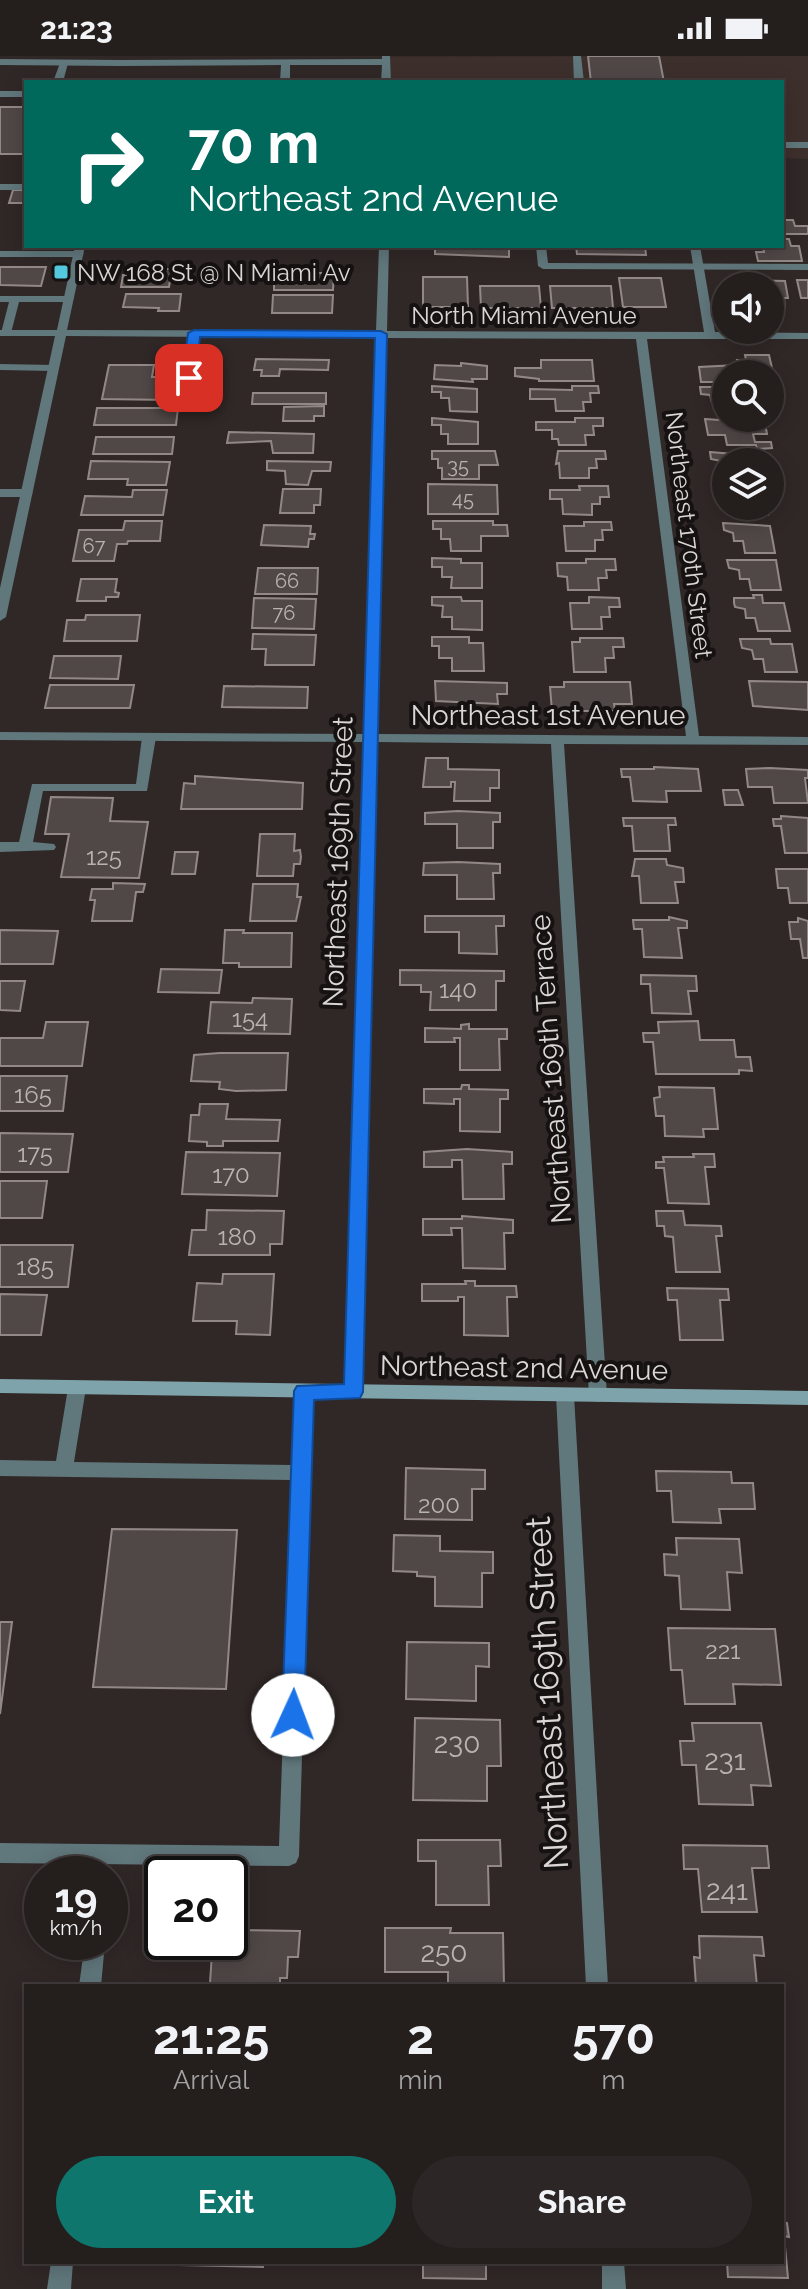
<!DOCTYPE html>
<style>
:root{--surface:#241e1d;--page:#2c2726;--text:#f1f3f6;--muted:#a3a2a4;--line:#413c3b;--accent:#0f766e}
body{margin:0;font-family:Raleway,sans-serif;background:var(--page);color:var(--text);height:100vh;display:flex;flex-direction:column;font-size:30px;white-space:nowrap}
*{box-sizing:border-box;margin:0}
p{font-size:26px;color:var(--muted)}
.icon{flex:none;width:44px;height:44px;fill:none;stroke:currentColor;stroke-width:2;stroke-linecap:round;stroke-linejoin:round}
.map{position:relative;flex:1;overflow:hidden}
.sheet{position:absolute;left:24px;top:1928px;width:760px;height:280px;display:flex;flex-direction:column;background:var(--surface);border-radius:0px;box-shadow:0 4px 20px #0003,0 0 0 2px var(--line)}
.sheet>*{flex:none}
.banner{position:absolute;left:24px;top:24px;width:760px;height:168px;border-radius:0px;box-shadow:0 4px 20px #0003,0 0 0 2px var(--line);background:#00695c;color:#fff;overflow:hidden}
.buttons{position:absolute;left:712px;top:216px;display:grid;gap:16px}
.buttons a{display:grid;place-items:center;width:72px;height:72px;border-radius:50%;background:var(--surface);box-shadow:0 4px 20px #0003,0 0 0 2px var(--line);font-size:40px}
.speed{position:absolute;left:24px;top:1800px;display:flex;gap:16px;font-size:40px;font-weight:700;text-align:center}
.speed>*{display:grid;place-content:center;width:104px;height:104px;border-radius:50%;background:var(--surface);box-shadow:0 4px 20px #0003,0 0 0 2px var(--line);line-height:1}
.speed small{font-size:20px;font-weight:400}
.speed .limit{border:4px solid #111;border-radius:12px;background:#fff;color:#111}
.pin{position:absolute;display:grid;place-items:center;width:68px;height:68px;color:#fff;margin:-34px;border-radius:16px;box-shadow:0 4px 12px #0006}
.me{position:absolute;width:88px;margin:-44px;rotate:2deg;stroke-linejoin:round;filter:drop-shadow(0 0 6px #0008)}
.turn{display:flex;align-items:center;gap:28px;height:168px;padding:0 32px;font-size:36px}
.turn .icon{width:104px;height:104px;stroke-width:2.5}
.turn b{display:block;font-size:56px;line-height:68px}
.eta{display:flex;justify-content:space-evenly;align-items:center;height:136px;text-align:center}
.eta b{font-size:48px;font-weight:700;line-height:56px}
.cta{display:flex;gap:16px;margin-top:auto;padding:16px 32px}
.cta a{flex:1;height:92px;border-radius:48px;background:var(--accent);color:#fff;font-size:32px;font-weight:700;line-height:92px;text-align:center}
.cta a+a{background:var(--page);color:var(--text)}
.status{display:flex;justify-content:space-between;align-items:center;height:56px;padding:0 40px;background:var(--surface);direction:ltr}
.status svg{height:22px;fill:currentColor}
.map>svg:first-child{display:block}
.built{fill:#3d2f2c}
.building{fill:#504846;stroke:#928987;stroke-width:2}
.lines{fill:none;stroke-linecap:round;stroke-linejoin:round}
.lane{fill:#60777c;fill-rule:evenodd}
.street{fill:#60777c;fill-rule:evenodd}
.secondary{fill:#7ea3aa;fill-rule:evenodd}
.route{fill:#1a73e8;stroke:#114b97;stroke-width:2}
.poi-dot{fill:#54cade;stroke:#151211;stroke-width:3}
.labels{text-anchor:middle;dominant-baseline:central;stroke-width:8;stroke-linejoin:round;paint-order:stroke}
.far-number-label{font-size:20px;fill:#b8b2b1}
.far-poi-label{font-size:24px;fill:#dbd6d5;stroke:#151211;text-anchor:start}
.far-street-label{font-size:24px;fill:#dbd6d5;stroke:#151211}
.number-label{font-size:24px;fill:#b8b2b1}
.street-label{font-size:28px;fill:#dbd6d5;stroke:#151211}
.near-number-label{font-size:28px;fill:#b8b2b1}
.near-street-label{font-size:34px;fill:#dbd6d5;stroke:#151211}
</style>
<div class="status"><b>21:23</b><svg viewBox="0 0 49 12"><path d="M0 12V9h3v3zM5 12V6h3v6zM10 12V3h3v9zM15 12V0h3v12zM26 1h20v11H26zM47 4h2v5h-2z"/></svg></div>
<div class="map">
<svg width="808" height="2233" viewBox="0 0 808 2233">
<rect width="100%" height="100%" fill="#302827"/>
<!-- built -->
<path class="built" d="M808,0V103L782,102V26H389L390,1H142Z"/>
<!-- building -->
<g class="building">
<path d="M588,0H659L664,26H591Z"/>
<rect x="0" y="51" width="26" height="47"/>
<path d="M13,134H26V147H9Z"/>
<path d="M782,157L785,164H793L795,170H808V178H782Z"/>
<path d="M782,183H789L791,190H799L802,205H758L756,196H764L763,190H782Z"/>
<path d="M509,190V201L435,198V190Z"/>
<path d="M576,190H645L646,199L577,198Z"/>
<path d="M0,211H46L41,230L0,229Z"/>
<path d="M144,213H184L183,219H171L169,231H121L123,219L142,220Z"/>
<path d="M263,217H334L333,234H274V222H263Z"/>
<path d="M423,221H467L468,251H423Z"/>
<path d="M619,222H661L666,251H623Z"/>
<path d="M739,224L785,225L788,242H784L785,251H773L770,230H740Z"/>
<path d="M797,224H808V242H801Z"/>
<path d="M480,230H539L541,252H481Z"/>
<path d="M550,230H611L613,252H552Z"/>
<path d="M126,238H181L179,255H158L159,252L123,251Z"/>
<path d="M273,239H333L332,257H272Z"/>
<path d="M745,299H769L775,325H770V318H726V326H701L699,311L738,309L737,304H746Z"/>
<path d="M256,303L329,304L328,314L280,313L279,320H261L262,314H254Z"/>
<path d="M541,304H592L594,325H539V323L515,320V312H541Z"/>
<path d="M461,307L487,310V323H472L473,326L434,323L435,309L461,310Z"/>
<path d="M109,309H154L152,321H173L170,344L102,343Z"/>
<path d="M432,330L477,333V356L450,355L449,342H441V336H432Z"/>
<path d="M572,330H598L599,337H590L591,346H583L584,355H556L555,343H530V333L572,334Z"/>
<path d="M700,331H726V357H721L720,347H712L710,339L701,338Z"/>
<path d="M253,337H326V348H252Z"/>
<path d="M324,350V360H314V365H283L284,351Z"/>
<path d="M97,352H178L176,369H94Z"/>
<path d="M432,362L478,366V388H448V378H441V369H432Z"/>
<path d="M575,362H603V370H593L594,379H585L586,389H559L558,383H552V374H536V366H575Z"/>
<path d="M705,363L765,367L767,378H753L755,386H771L772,392L757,393L756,389H727L725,379H708Z"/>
<path d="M229,376L314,378L313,397H273L271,385L227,387Z"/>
<path d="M96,381H174L172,398H93Z"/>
<path d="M432,395H495L498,409H479V423H442V412H438V403H432Z"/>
<path d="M558,395H605L606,403H596L597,412H589V422H560L559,407L556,408Z"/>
<path d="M710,396L758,400L759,406H726V413H723L721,405L711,403Z"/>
<path d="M91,405L170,406L166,429H127L128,423H88Z"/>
<path d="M267,405L331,406L330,415H312L308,429L286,428L285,415L267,414Z"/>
<path d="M428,428L497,429L498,458H428Z"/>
<path d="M579,430H608L609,441H600V448H592V459L563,458L562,443H550V434H580Z"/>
<path d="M283,433H321L320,449H314V457H280Z"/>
<path d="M133,434H167L163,459H81L85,440L132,441Z"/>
<path d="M737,450H766L768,459H738Z"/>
<path d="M125,465H162L160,485H128L127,488H117L114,505H73L79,474H123Z"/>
<path d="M433,465H493V469H507L508,480H481V495H451L450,483H441V473H433Z"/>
<path d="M584,466H611L612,474H602L603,484H595V495H566L564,470H584Z"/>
<path d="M723,467L770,470L775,497H745L743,485H734L733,477L724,474Z"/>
<path d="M264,469L311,470L310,478H315L314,483H309L308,491L261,489Z"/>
<path d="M432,502L461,503V507H482V532H451L452,521H442V511H432Z"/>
<path d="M586,503H615L616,514H606L607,522H598L599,534H568L567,521L558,520L557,507H586Z"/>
<path d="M727,504H776L781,534H751L749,523H740L739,514L729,512Z"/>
<path d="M258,512H318L317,538H255Z"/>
<path d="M81,523H117L115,536L119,537L118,541H106V545H77Z"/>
<path d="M753,539H762L763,547H784L790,575H758L755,562H746L745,553L735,551L734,547V542H754Z"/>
<path d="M432,541H461L462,545H482V574L452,573V561H442L443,550L432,549Z"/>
<path d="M589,541L619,542L620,551H609L610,561H601L602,573H572L570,547H589Z"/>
<path d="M254,542L316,543L314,573L252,572Z"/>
<path d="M86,559H140L137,585H64L67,564H85Z"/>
<path d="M253,578L316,579L314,609H265L266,593H252Z"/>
<path d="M432,581H469V587H483L484,615H452V602H439V590H432Z"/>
<path d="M580,582H623L624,591H613L614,602H605L606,616H574L572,586H580Z"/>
<path d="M740,583H770L771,588H792L797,616H765L763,603H754L752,594L742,592Z"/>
<path d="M54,600H121L118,623L50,622Z"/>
<path d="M435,625L507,627V638H497L498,648L436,645Z"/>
<path d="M749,625L808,626V654L753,650Z"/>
<path d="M564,626H630L632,648H614L615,655H552L550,631H564Z"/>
<path d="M50,629H134L130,652H45Z"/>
<path d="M224,630L308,631L307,652L222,651Z"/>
<path d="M426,702H448V713L499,714V732H490V745H454L455,726H451V731H423Z"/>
<path d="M654,711L698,713L701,735H666L667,746L633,745L630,721H622L621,713H654Z"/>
<path d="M770,712L808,714V722H805L808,747H774L772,731H748L746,713Z"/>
<path d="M195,720L303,727L302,753H181L184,727L195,728Z"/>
<path d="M723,734H738L743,749H725Z"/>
<path d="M51,741L113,742L110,765L148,766L139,822L61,821L69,778H45Z"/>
<path d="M458,755L500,757V766H493V792H457V768H425V757Z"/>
<path d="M781,760L808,762V797H785L781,770H774L773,763H781Z"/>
<path d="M623,762H675L676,769H668L670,795H634L632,770H624Z"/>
<path d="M260,778H295L294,795L300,794L301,801L300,808H294L293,820H257Z"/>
<path d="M175,796H198L195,818H172Z"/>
<path d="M635,803H666L667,809L683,812L684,826H675L678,847H641L639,820H632Z"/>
<path d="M458,806L500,808V817H493L494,843H457V819H423L424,807Z"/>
<path d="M776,813H808V847H790L788,832H778Z"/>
<path d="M113,827L145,828L143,836H136L132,865H92L95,844H90L92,833H113Z"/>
<path d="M253,828H298L297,841H301L296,865H250Z"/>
<path d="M425,860H504V870H496L497,898L459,897V876H425Z"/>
<path d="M669,861L687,865V872H678L682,902L644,901L642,873H634L633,864H669Z"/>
<path d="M798,862L808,865V902H803L800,883H791L789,866H798Z"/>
<path d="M0,874L58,875L53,908H0Z"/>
<path d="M225,874H244L243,877H292L291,911H239V907H223Z"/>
<path d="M161,913L222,914L219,937L158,936Z"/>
<path d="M400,914L504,915V925H496V954H430L431,936H421V929H400Z"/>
<path d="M641,919L696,920L697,935H688L691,958L652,957L650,928H641Z"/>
<path d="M0,925H25L20,955L0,954Z"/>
<path d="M253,942L292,943L290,978L208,977L211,946L252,947Z"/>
<path d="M698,965L700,984H734L736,1001H750L752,1015L739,1014V1018H656L653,986H644L643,977H659L658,966Z"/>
<path d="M46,966H88L82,1010H0V982H43Z"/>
<path d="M469,968V973H507V983H499L500,1014H460V982H454L455,986H425V972L461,973V969Z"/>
<path d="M220,997H288L286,1034L236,1035L219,1033L220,1026L191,1025L194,999Z"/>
<path d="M0,1020H67L63,1055H0Z"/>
<path d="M462,1029H469V1033L508,1034V1043H500V1076L460,1075V1043H454V1048L424,1047V1033H461Z"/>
<path d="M659,1031L714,1032L718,1073H703L704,1081L665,1080L664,1060H656L654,1042L660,1041Z"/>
<path d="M200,1048H228L226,1063L280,1064L278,1085H223V1090H207V1086L189,1085L191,1059H199Z"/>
<path d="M0,1077L73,1078L68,1116H0Z"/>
<path d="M467,1093L512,1096V1108H503L504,1143H463L462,1104H452V1111H424V1096Z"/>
<path d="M186,1096L280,1097L277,1140L182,1138Z"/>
<path d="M693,1098H714L715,1111H705L709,1148L668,1147L664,1112H656V1106H664L663,1101H694Z"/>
<path d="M0,1125H47L42,1162H0Z"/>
<path d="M207,1154L284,1155L282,1188H270V1199H189L192,1174H206Z"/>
<path d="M656,1155H683L685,1169L721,1170L722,1180H716L720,1216H676L673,1181L665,1180L664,1170H657Z"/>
<path d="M462,1160L513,1164V1177H504L505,1213L463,1212L462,1172H451L452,1179H423V1163H462Z"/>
<path d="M0,1189H73L68,1231H0Z"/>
<path d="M223,1218H274L270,1279L236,1278L237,1265H193L197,1227L222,1228Z"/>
<path d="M465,1225H475V1230H516L517,1241H507L508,1280L464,1279V1241H458V1245H422V1228H466Z"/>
<path d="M667,1232L728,1233L729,1244H720L723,1284H680L677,1244H668Z"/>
<path d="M0,1238L47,1239L41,1279H0Z"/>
<path d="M406,1412L485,1414V1433H472V1464L405,1463Z"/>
<path d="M656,1415L731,1416L732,1427H753L755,1453H719L721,1467L673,1466L671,1435H657Z"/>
<path d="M112,1473L237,1474L226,1633L93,1631Z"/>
<path d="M394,1479L440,1480V1495L493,1496V1517H482V1551L435,1550V1521L417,1520V1516L393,1515Z"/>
<path d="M676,1482L739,1483L742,1517L727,1516L730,1554L681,1553L679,1520L665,1519L664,1498L677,1499Z"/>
<path d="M0,1566H12L0,1658Z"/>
<path d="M668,1572L775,1573L781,1629L733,1628L735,1648H685L682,1614H671Z"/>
<path d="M407,1586L489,1587V1611L476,1610V1645L406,1643Z"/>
<path d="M415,1662L500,1664L501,1710H487V1745L413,1744Z"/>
<path d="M692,1667H761L771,1730L751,1729L753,1749L699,1748L696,1709H682L680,1685H694Z"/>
<path d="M418,1784H500L501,1810H488L489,1849H436V1805H418Z"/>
<path d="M683,1789L767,1790L769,1812H752L757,1856H702L698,1813H684Z"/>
<path d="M385,1872H451L450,1877H503L504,1930H448V1916H385Z"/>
<path d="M230,1874L300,1875L298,1901H288L287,1922H280V1927H272V1930H217V1927H210L212,1897L219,1898L220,1886H230Z"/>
<path d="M699,1880L762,1881L764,1900L754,1899L757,1930H696L694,1901L700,1902Z"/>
<path d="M782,2159L783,2166L787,2167L789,2181L784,2180L788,2222L728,2221L727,2206H782Z"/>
<path d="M180,2206H263V2211L180,2209Z"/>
<path d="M423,2206H486V2223L423,2222Z"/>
</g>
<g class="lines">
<!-- lane -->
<g class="lane">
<path d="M382,0H390L391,26H381L382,9H290V26H280L281,9L119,10L115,7L119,4L382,3Z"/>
<path d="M573,0H581L584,26H574Z"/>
<path d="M64,4L68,7L63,26H53L60,7Z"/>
<rect x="0" y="35" width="26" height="6"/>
<rect x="782" y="86" width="26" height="6"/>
<rect x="0" y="128" width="26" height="6"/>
<path d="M536,190H546L548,207L808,208V214L543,213L538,210Z"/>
<path d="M0,195H79L84,198L79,201H0Z"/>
<path d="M0,240H69L74,243L69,246H19L11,277L6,280L1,277L9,246H0Z"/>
<path d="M194,274L199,277L192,344L186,347L180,344L189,277Z"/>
<path d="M0,308L54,309L59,312L54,315L0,314Z"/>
<path d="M0,433H27L33,437L27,441H0Z"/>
<path d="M149,677L156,681L147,735H43L33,786L54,788L56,791L54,794L0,796V786H19L32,728H136L142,681Z"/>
<path d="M77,1325L83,1327L86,1332L74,1406L293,1409L295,1335L298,1330L304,1328L310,1330L313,1335L299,1800L296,1807L289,1810L0,1807V1787L279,1790L292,1424L0,1420V1404L56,1405L68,1332L71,1327Z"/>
</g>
<!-- street -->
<g class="street">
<path d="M0,3L119,4L123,7L119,10L0,9Z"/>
<path d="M75,190H85L67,274L376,275L379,190H389L387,275L704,276L690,190H700L715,276L808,277V283H647L699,680L808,681V689L564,688L607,1339L604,1344L598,1346L592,1344L589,1339L551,688L377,686L362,1336L359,1341L353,1343L347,1341L344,1336L364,686L0,684V676L364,678L376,282L66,280L6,561L0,565V532L55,280H0V274H57ZM387,282L636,283L686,680L377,678Z"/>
<path d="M565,1332L571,1334L574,1339L608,1930H586L556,1339L559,1334Z"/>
<path d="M85,1886L105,1887L101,1930H79Z"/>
<path d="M51,2206H73L71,2233H47Z"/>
<path d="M602,2206H624L626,2233H602Z"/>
</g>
<!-- secondary -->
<path class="secondary" d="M0,1323L808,1335V1349L0,1337Z"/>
</g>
<!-- route -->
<path class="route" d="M194,274L381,275L387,278L363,1336L360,1342L314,1344L304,1659L301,1666L293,1669L285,1666L282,1659L294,1335L297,1330L344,1328L375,282L200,281L195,322L189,325L182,322L188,277Z"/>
<!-- markers -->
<rect class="poi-dot" x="53" y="208" width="16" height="16" rx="4"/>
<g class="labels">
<!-- far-number labels -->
<g class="far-number-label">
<text x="458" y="410">35</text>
<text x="463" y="443">45</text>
<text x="94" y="490">67</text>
<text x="287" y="525">66</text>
<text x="284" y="557">76</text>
</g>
<!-- far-poi labels -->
<g class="far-poi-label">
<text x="77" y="216">NW 168 St @ N Miami Av</text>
</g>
<!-- far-street labels -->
<g class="far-street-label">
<text x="524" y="259">North Miami Avenue</text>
<text transform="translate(689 479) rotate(83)">Northeast 170th Street</text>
</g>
<!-- number labels -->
<g class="number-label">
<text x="104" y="800">125</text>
<text x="458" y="933">140</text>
<text x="250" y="962">154</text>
<text x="33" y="1038">165</text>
<text x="35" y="1097">175</text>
<text x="231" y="1118">170</text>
<text x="237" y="1180">180</text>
<text x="35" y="1210">185</text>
<text x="439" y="1448">200</text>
<text x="723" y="1594">221</text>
</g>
<!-- street labels -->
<g class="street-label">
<text x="548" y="659">Northeast 1st Avenue</text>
<text transform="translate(338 806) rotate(-88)">Northeast 169th Street</text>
<text transform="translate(551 1013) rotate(-94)">Northeast 169th Terrace</text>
<text transform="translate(524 1312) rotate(1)">Northeast 2nd Avenue</text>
</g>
<!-- near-number labels -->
<g class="near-number-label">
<text x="457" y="1687">230</text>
<text x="725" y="1704">231</text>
<text x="727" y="1834">241</text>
<text x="444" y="1896">250</text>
</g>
<!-- near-street labels -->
<g class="near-street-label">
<text transform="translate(547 1637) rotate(-93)">Northeast 169th Street</text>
</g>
</g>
</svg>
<div class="buttons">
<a><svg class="icon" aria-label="sound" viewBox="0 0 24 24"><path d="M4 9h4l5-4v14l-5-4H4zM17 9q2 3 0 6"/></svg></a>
<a><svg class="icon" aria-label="search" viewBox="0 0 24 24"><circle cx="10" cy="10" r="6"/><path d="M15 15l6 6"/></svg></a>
<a><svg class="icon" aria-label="layers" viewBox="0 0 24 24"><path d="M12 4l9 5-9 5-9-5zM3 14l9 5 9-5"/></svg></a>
</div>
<div class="speed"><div>19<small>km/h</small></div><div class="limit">20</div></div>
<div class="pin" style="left:189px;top:322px;background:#d93025"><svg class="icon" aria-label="arrive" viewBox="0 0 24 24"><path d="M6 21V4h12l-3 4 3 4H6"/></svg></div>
<svg class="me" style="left:293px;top:1659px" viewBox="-20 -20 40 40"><circle r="19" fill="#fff"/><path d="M0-13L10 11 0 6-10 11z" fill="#1a73e8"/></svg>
<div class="banner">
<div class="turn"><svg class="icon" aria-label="right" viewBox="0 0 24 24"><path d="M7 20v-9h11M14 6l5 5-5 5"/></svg><div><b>70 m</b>Northeast 2nd Avenue</div></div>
</div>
<section class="sheet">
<div class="eta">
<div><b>21:25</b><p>Arrival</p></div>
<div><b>2</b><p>min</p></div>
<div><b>570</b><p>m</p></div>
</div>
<div class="cta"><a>Exit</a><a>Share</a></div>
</section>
</div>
